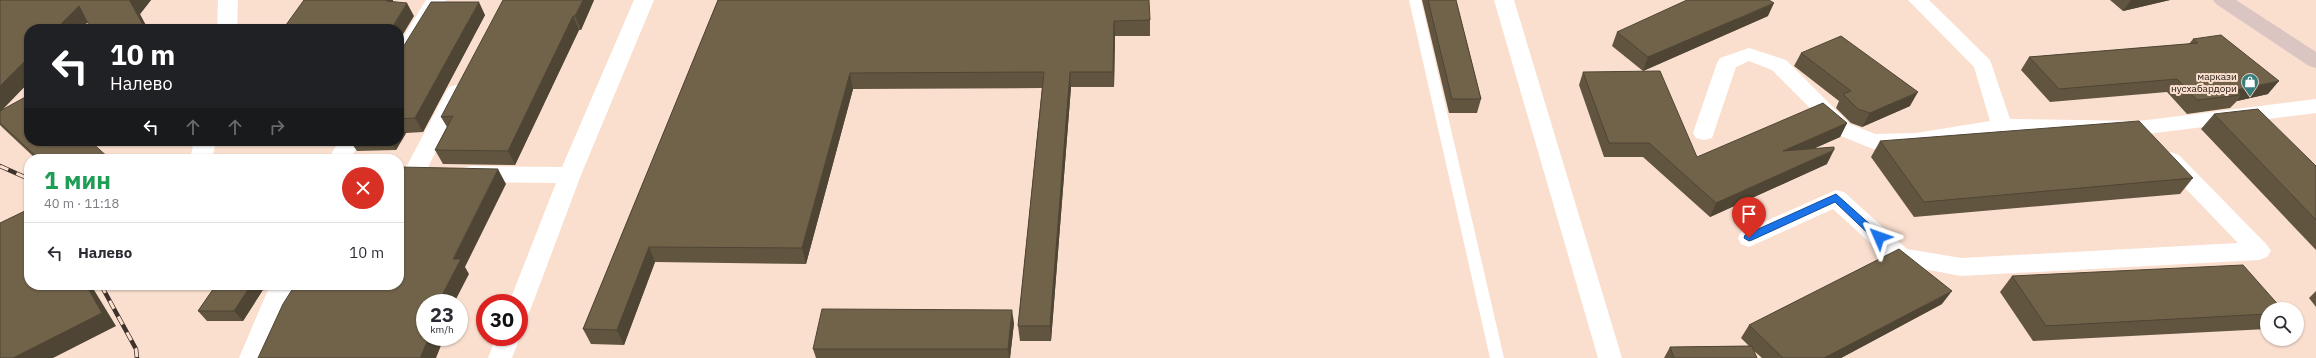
<!DOCTYPE html>
<html lang="ru">
<meta charset="utf-8">
<style>
:root{--surface:#fff;--page:#f2f2f3;--text:#2b2b33;--muted:#7c7c81;--line:#e1e1e2}
body{margin:0;font-family:"IBM Plex Sans",sans-serif;background:var(--page);color:var(--text);height:100vh;display:flex;flex-direction:column;font-size:15px;white-space:nowrap}
*{box-sizing:border-box;margin:0}
p{font-size:13px;color:var(--muted)}
.icon{flex:none;width:22px;height:22px;fill:none;stroke:currentColor;stroke-width:2;stroke-linecap:round;stroke-linejoin:round}
.map{position:relative;flex:1;overflow:hidden}
.drawer{position:absolute;left:24px;top:154px;width:380px;height:136px;display:flex;flex-direction:column;background:var(--surface);border-radius:16px;box-shadow:0 1px 3px #0004}
.drawer>*{flex:none}
.top-card{position:absolute;left:24px;top:24px;width:380px;height:122px;border-radius:16px;box-shadow:0 1px 3px #0004;background:#202124;color:#fff;overflow:hidden}
.buttons{position:absolute;left:2260px;top:302px;display:grid;gap:8px}
.buttons a{display:grid;place-items:center;width:44px;height:44px;border-radius:50%;background:var(--surface);box-shadow:0 1px 3px #0004;font-size:20px}
.speed{position:absolute;left:416px;top:294px;display:flex;gap:8px;font-size:20px;font-weight:700;text-align:center}
.speed>*{display:grid;place-content:center;width:52px;height:52px;border-radius:50%;background:var(--surface);box-shadow:0 1px 3px #0004;line-height:1}
.speed small{font-size:10px;font-weight:400}
.speed .limit{border:6px solid #d22;background:#fff;color:#111}
.pin{position:absolute;display:grid;place-items:center;width:34px;height:34px;color:#fff;margin:-41px -17px;border-radius:50% 50% 50% 0;rotate:-45deg;box-shadow:0 0 4px #0007}
.pin .icon{rotate:45deg}
.me{position:absolute;width:44px;margin:-22px;rotate:313deg;stroke-linejoin:round;filter:drop-shadow(0 0 3px #0008)}
.turn{display:flex;align-items:center;gap:14px;height:84px;padding:0 20px;font-size:18px}
.turn .icon{width:52px;height:52px;stroke-width:2.5}
.turn b{display:block;font-size:28px;line-height:34px}
.lanes{display:flex;align-items:center;height:38px;padding:0 20px;background:#0003;justify-content:center;gap:20px;direction:ltr}
.lanes .off{opacity:.35}
.round{display:grid;place-items:center;flex:none;width:42px;height:42px;border-radius:21px;background:var(--page)}
.summary{display:flex;align-items:center;justify-content:space-between;height:68px;padding:0 20px}
h1{font-size:24px;font-weight:800;line-height:30px;color:#1e9e55}
ul{padding:0;list-style:none}
li{display:flex;align-items:center;gap:12px;height:60px;padding:0 20px;border-top:1px solid var(--line)}
li div{flex:1}
li b{display:block;font-size:15px}
li em{font-style:normal}
.map>svg:first-child{display:block}
.lines{fill:none;stroke-linecap:round;stroke-linejoin:round}
.service{fill:#fff;fill-rule:evenodd}
.minor{fill:#fff;fill-rule:evenodd}
.secondary{fill:#dac5c2;fill-rule:evenodd}
.rail-casing{stroke:#3e322b;stroke-width:4.5}
.rail{stroke:#fadfcf;stroke-width:3;stroke-dasharray:9;stroke-linecap:butt}
.wall{fill:#615540}
.shaded-wall{fill:#4f4534}
.building{fill:#71634a;stroke:#4f4534}
.route{fill:#1a73e8;stroke:#114b97}
.labels{text-anchor:middle;dominant-baseline:central;stroke-width:4;stroke-linejoin:round;paint-order:stroke}
.poi-label{font-size:10px;fill:#221812;stroke:#fadfcf;text-anchor:end}
</style>
<div class="map">
<svg width="2316" height="358" viewBox="0 0 2316 358">
<rect width="100%" height="100%" fill="#fadfcf"/>
<g class="lines">
<!-- service -->
<path class="service" d="M1409,0H1421L1504,358H1490Z"/>
<!-- minor -->
<g class="minor">
<path d="M218,0H238L237,29H217Z"/>
<path d="M426,0H446L406,65L399,67V44Z"/>
<path d="M634,0H654L581,175L531,308L528,315L519,318V303H509L556,183L471,182L463,180L460,174L463,168L471,166L562,167Z"/>
<path d="M1494,0H1514L1622,358H1598Z"/>
<path d="M1908,0H1929L1990,60L2010,119L2139,121L2316,99V113L2139,135L2002,133L1916,147L1873,149L1836,134L1772,70L1749,61L1736,67L1712,138L1704,140L1696,138L1693,133L1717,63L1720,58L1749,48L1786,60L1850,124L1875,134L1916,133L1990,121L1974,67Z"/>
<path d="M456,85L463,87L466,92L425,173L422,179L414,181L406,179L403,173L446,92L449,87Z"/>
<path d="M194,141H216L212,159H190Z"/>
<path d="M339,141H361L350,159H328Z"/>
<path d="M2171,152L2179,155L2267,245L2271,251L2267,257L2259,260L1961,276L1892,263L1833,209L1749,247L1741,244L1738,238L1741,232L1836,190L1844,192L1907,249L1961,258L2238,243L2163,165L2160,160L2163,155Z"/>
<path d="M270,285H294L263,358H239Z"/>
<path d="M519,334L520,337L512,358H488L496,337H519Z"/>
</g>
<!-- secondary -->
<path class="secondary" d="M2213,0H2236L2316,52V68L2309,66L2216,4Z"/>
<defs>
<g id="rail">
<path d="M0,166L29,179"/>
<path d="M101,285L136,349L137,358"/>
</g>
</defs>
<!-- rail casing -->
<use href="#rail" class="rail-casing"/>
<!-- rail -->
<use href="#rail" class="rail"/>
</g>
<!-- wall -->
<g class="wall">
<path d="M0,0H151L140,14L87,22L3,109L110,159H36L4,129L0,125Z"/>
<path d="M594,0L581,30H579L515,165L443,164L435,150L447,127L441,117Z"/>
<path d="M718,0L1150,20V36H1115L1114,87H1071L1051,341H1020L1018,326L1042,88L853,89L806,264L655,262L624,345L591,344L583,329Z"/>
<path d="M1422,0H1456L1481,99L1477,113H1449Z"/>
<path d="M2110,0H2170L2123,11Z"/>
<path d="M485,15L423,132L406,133L396,150L357,151L350,141H399V53Z"/>
<path d="M1768,16L1643,71L1612,46L1617,32Z"/>
<path d="M2193,39L2268,94L2237,101L2230,108L2187,114L2167,92L2050,102L2021,70L2029,57L2189,44Z"/>
<path d="M1801,53L1910,106L1862,127L1851,123L1836,108L1839,101L1794,66Z"/>
<path d="M1583,72L1697,157L1847,123L1840,137L1813,149L1827,164L1710,217L1643,157H1604L1579,85Z"/>
<path d="M2214,114L2316,166V250L2201,129Z"/>
<path d="M1880,141L2193,178L2180,194L1914,217L1871,157Z"/>
<path d="M2012,276L2267,309V329L2033,341L2000,292Z"/>
<path d="M216,285H266L243,321H207L198,311Z"/>
<path d="M2316,291V307L2309,298Z"/>
<path d="M1942,304L1841,358H1762L1753,350L1757,358H1664L1670,347L1749,346L1741,338L1749,325Z"/>
<path d="M1014,323L1010,358H816L813,349Z"/>
</g>
<!-- shaded-wall -->
<g class="shaded-wall">
<path d="M130,0H151L140,14L148,29H145L130,1Z"/>
<path d="M386,0H393V14Z"/>
<path d="M583,0H594L581,30L575,16Z"/>
<path d="M2131,0H2170L2123,11Z"/>
<path d="M479,2L485,15L423,132L415,118Z"/>
<path d="M407,3L414,16L399,41V29H391Z"/>
<path d="M1774,3L1768,16L1643,71L1648,57Z"/>
<path d="M79,6L90,20L81,29H56Z"/>
<path d="M573,16L579,30L515,165L508,151Z"/>
<path d="M1114,21L1115,36L1114,87L1113,72Z"/>
<path d="M29,57V82L0,112V86Z"/>
<path d="M1070,72L1071,87L1051,341L1050,326Z"/>
<path d="M850,73L853,89L806,264L802,248Z"/>
<path d="M2279,81L2268,94L2237,101L2241,95L2236,90Z"/>
<path d="M1918,92L1910,106L1862,127L1870,113Z"/>
<path d="M399,122L406,133L396,150L390,141H399Z"/>
<path d="M1847,123L1840,137L1776,165L1783,151Z"/>
<path d="M1834,150L1827,164L1710,217L1716,203Z"/>
<path d="M498,169L506,184L465,267L469,274L454,303H438L453,259Z"/>
<path d="M649,247L655,262L624,345L617,330Z"/>
<path d="M86,285H91L116,326L53,358H13Z"/>
<path d="M251,285H266L243,321L234,311Z"/>
<path d="M1952,291L1942,304L1841,358H1824Z"/>
<path d="M1012,310L1014,323L1010,358H1009L1008,349Z"/>
<path d="M429,337H443L444,338L436,358H420Z"/>
</g>
<!-- building -->
<g class="building">
<path d="M0,0H130V1L145,29H91L79,6L56,29H29V57L0,86Z"/>
<path d="M304,0H386V1L407,3L391,29H283Z"/>
<path d="M503,0H583L575,16H573L508,151L435,150L453,116L441,117Z"/>
<path d="M718,0H1149L1150,20L1114,21L1113,72H1070L1050,326H1018L1044,72L850,73L802,248L649,247L617,330L583,329Z"/>
<path d="M1428,0H1456L1481,99H1452Z"/>
<path d="M1687,0H1769L1774,3L1648,57L1617,32Z"/>
<path d="M431,2H479L415,118L399,119V53L400,52Z"/>
<path d="M2221,35L2279,81L2236,90L2241,95L2197,100L2177,79L2059,89L2029,57L2198,43L2193,39Z"/>
<path d="M1841,36L1918,92L1870,113L1858,109L1843,94L1851,91L1801,53Z"/>
<path d="M1660,71L1697,157L1823,103L1847,123L1783,151L1834,147V150L1716,203L1649,143H1609L1583,72Z"/>
<path d="M29,95V141H90L110,159H39L0,123V111Z"/>
<path d="M2258,109L2316,166V220L2214,114Z"/>
<path d="M2139,121L2193,178L1924,202L1880,141Z"/>
<path d="M399,167L498,169L453,259H461L438,303H425V337H429L420,358H258L283,304L295,285H399Z"/>
<path d="M29,209V285H86L102,313L13,358H0V223Z"/>
<path d="M1899,249L1952,291L1824,358H1783L1749,325Z"/>
<path d="M2243,265L2282,309H2267V314L2046,326L2012,276Z"/>
<path d="M216,285H251L234,311H198Z"/>
<path d="M822,309L1012,310L1008,349H813Z"/>
<path d="M1752,346L1757,358H1674L1670,347Z"/>
</g>
<!-- route -->
<path class="route" d="M1836,194L1882,235V240H1875L1835,202L1752,240L1749,241L1744,238L1745,235Z"/>
<!-- icons -->
<defs>
<symbol id="shop-pin" viewBox="-11 -11 22 30"><path d="M0 17L-7.5 6A9.5 9.5 0 1 1 7.5 6Z" fill="#357e7c" stroke="#fadfcf"/><path d="M-5-2.5h2.3a2.7 3.5 0 0 1 5.4 0H5L5.5 6h-11ZM-1.5-2.5h3a1.5 2.3 0 0 0-3 0Z" fill="#fff"/></symbol>
</defs>
<g fill-rule="evenodd">
<use href="#shop-pin" x="2240" y="72" width="20" height="27"/>
</g>
<g class="labels">
<!-- poi labels -->
<g class="poi-label">
<text x="2237" y="76">маркази<tspan x="2237" dy="12">нусхабардори</tspan></text>
</g>
</g>
</svg>
<div class="buttons">
<a><svg class="icon" aria-label="search" viewBox="0 0 24 24"><circle cx="10" cy="10" r="6"/><path d="M15 15l6 6"/></svg></a>
</div>
<div class="speed"><div>23<small>km/h</small></div><div class="limit">30</div></div>
<div class="pin" style="left:1749px;top:238px;background:#d93025"><svg class="icon" aria-label="arrive" viewBox="0 0 24 24"><path d="M6 21V4h12l-3 4 3 4H6"/></svg></div>
<svg class="me" style="left:1879px;top:237px" viewBox="-20 -20 40 40"><path d="M0-17L14 15 0 8-14 15z" fill="#1a73e8" stroke="#fff" stroke-width="4"/></svg>
<div class="top-card">
<div class="turn"><svg class="icon" aria-label="left" viewBox="0 0 24 24"><path d="M17 20v-9H6M10 6l-5 5 5 5"/></svg><div><b>10 m</b>Налево</div></div>
<div class="lanes"><svg class="icon" aria-label="left" viewBox="0 0 24 24"><path d="M17 20v-9H6M10 6l-5 5 5 5"/></svg><svg class="icon off" aria-label="ahead" viewBox="0 0 24 24"><path d="M12 20V5M6 11l6-6 6 6"/></svg><svg class="icon off" aria-label="ahead" viewBox="0 0 24 24"><path d="M12 20V5M6 11l6-6 6 6"/></svg><svg class="icon off" aria-label="right" viewBox="0 0 24 24"><path d="M7 20v-9h11M14 6l5 5-5 5"/></svg></div>
</div>
<section class="drawer">
<div class="summary"><div><h1>1 мин</h1><p>40 m · 11:18</p></div><a class="round" style="background:#d93025;color:#fff"><svg class="icon" aria-label="close" viewBox="0 0 24 24"><path d="M6 6l12 12M18 6L6 18"/></svg></a></div>
<ul>
<li><svg class="icon" aria-label="left" viewBox="0 0 24 24"><path d="M17 20v-9H6M10 6l-5 5 5 5"/></svg><div><b>Налево</b></div><em>10 m</em></li>
</ul>
</section>
</div>
